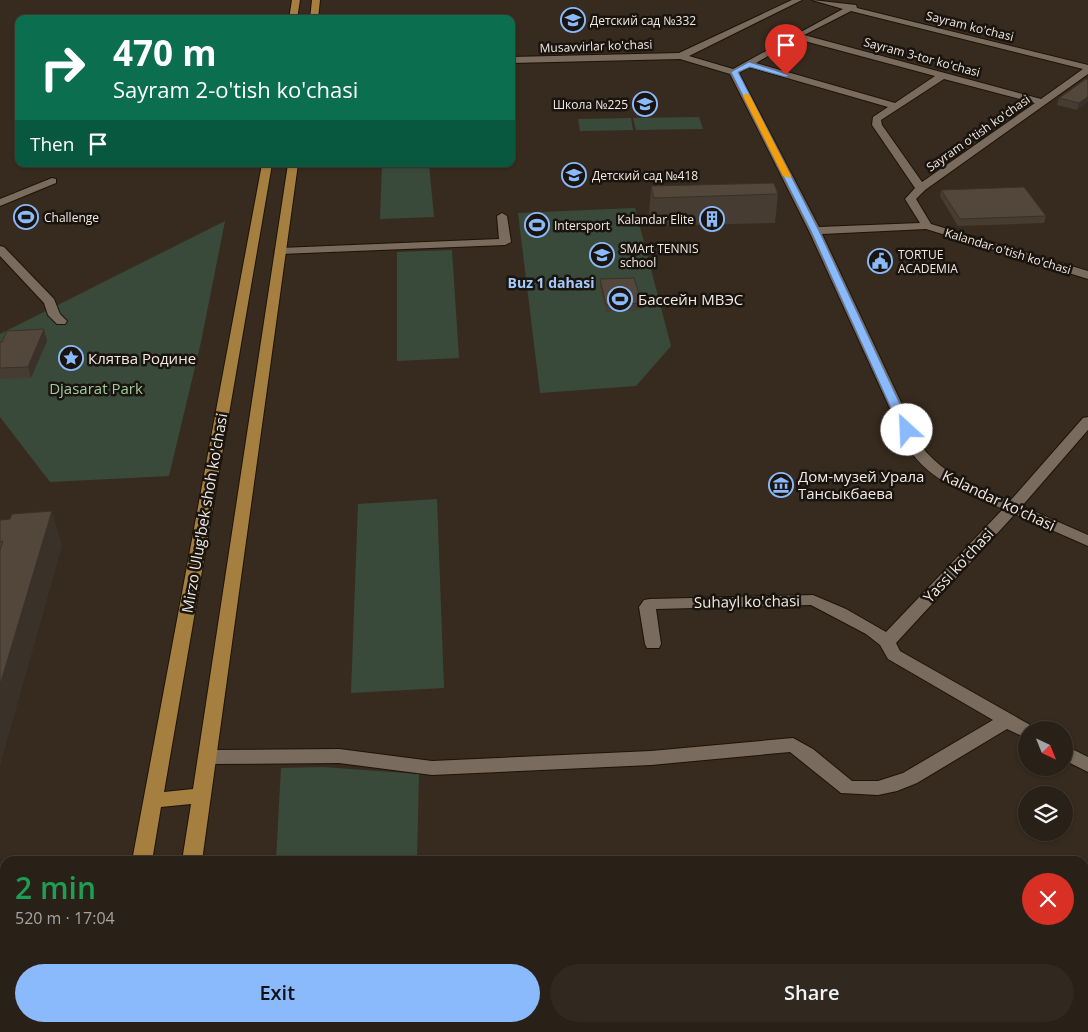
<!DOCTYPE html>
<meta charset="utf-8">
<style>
:root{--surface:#292017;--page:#312820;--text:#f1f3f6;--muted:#a5a3a1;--line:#453e36;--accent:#8abafc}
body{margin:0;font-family:"Open Sans",sans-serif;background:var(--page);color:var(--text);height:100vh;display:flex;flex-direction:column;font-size:19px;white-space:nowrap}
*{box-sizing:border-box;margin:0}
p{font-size:16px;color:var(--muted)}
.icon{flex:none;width:28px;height:28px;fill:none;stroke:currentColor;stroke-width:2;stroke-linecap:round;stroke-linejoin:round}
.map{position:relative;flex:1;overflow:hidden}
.sheet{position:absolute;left:0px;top:856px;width:1089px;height:176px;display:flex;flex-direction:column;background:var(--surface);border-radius:15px 15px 0 0;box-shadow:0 1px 4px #0004,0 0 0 1px var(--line)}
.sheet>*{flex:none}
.top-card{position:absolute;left:15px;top:15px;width:500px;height:152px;border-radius:10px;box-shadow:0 1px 4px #0004,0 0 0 1px var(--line);background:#0b6e4f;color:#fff;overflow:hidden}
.needle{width:32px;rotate:137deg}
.tools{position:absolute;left:1018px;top:721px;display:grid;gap:10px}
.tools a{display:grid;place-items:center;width:55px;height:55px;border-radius:50%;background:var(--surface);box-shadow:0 1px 4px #0004,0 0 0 1px var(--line);font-size:25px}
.pin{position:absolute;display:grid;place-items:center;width:42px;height:42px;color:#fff;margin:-51px -21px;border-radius:50% 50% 50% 0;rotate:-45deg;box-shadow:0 0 5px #0007}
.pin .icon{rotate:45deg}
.me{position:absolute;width:55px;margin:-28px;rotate:335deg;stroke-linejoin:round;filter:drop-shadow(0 0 4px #0008)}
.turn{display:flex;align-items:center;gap:18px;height:105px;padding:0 15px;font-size:22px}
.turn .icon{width:65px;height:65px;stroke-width:2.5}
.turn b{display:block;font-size:35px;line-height:42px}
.then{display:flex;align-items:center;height:48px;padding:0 15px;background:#0003;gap:10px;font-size:19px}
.round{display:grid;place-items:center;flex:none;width:52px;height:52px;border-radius:26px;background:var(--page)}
.headline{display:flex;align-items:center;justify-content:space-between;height:85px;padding:0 15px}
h1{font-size:30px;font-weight:600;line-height:38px;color:#1e9e55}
.action{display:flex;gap:10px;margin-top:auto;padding:10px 15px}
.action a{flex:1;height:58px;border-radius:30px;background:var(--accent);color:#111;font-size:20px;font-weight:600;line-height:58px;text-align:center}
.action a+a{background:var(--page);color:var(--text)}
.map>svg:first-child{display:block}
.green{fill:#3a4a3a}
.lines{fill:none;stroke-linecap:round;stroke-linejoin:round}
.minor-casing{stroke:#1e1308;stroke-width:2}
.major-casing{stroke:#1e1308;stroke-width:2}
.minor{fill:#796b5e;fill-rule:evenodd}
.major{fill:#a57f40;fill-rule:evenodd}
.wall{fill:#473c32}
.shaded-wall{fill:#3a3129}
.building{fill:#53463a;stroke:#3a3129}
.route{fill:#8abafc;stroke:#5a79a4}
.slow{fill:#f59e0b}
.labels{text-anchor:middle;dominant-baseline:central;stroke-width:5;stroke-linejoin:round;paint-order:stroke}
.far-poi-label{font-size:12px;fill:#f1e9e2;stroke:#1a140f;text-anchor:start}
.far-street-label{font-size:12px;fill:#f1e9e2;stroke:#1a140f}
.far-neighbourhood-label{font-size:14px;font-weight:bold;fill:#a6cafc;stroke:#1a140f}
.poi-label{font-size:15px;fill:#f1e9e2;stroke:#1a140f;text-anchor:start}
.park-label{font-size:15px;fill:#a0cba1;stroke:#1a140f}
.street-label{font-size:15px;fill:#f1e9e2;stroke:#1a140f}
</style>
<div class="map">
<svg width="1088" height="1032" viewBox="0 0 1088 1032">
<rect width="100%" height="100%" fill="#372b1f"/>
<!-- green -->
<g class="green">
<path d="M699,117L703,129L636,130L633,118Z"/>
<path d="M631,118L633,130L580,131L578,119Z"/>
<path d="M382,164H429L434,217L380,219Z"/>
<path d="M635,208L671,346L636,386L540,393L518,213Z"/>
<path d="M225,221L201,342L169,476L50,482L0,417V334Z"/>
<path d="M452,250L459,358L397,361V252Z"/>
<path d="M437,499L444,688L351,693L358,504Z"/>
<path d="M323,767L419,774L417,861H276L281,768Z"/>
</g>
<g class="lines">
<defs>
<g id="minor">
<path d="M792,0H802L689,56L733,69L843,9L812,0L856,5L857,8L1088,65V74L925,190L916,199L931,224L1088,271V279L926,229L822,234L922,447C946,477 976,486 1010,501L1083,418L1088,417V430L1022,506L1088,535V546L1015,514L896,643L900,651L1032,726L1034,730H1026V738L1007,729L917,783L897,791L878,795L841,793L790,752L651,765L432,775L339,763L207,764L201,762L198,757L201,752L207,750L339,749L432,761L651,751L793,738L813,749L852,781H878L903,773L993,720L888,659L880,645L866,634L811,605L656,609L661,644L659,648H647L645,644L639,607L644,600L650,599L813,595L846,609L886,632L1003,509C965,492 932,483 908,448L809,231L730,74L680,59L511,63V57L679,53ZM851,11L1083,69L1041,99L804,35ZM797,39L935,76L895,103L756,63ZM749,67L888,107L873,117L872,125L915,188L905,199L920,223L819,227L739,73ZM944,79L1035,103L922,182L882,125L881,120Z"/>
<path d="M52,178L56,179V183L0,206V199Z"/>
<path d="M502,213L507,216L511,242L505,245L280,254L274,251L280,248L499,239L497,216Z"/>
<path d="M0,246L4,247L54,299L60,314L67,321L65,324H57L48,315L44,303L0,256Z"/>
<path d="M1064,745L1088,757V772L1064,760Z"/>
<path d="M1088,897V919L1084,921V899Z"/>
</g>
<g id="major">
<path d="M292,0H300L297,19H289Z"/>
<path d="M312,0H320L318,19H310Z"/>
<path d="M262,164H272L164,792L193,789L288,164H298L202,861H182L191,804L161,807L152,861H132Z"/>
<path d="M101,1028H123L122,1032H100Z"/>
<path d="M157,1028H179L178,1032H156Z"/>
</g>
</defs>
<!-- minor casing -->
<use href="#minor" class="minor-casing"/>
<!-- major casing -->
<use href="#major" class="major-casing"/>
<!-- minor -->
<use href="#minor" class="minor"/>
<!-- major -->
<use href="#major" class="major"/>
</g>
<!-- wall -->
<g class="wall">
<path d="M1088,79L1077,110L1057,105L1059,98Z"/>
<path d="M651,186L778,194L775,223L652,226L649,215Z"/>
<path d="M941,190L1046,216L1044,223L958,226L940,196Z"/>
<path d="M600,279L642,303L641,310L606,312L600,287Z"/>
<path d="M47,341L31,378L0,379V342Z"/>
<path d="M0,520L62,545L0,764Z"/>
</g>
<!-- shaded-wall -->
<g class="shaded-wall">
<path d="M1088,97V102L1077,110L1079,103Z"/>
<path d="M44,329L47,341L31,378L28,367Z"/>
<path d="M52,511L62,545L0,764V685Z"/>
</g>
<!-- building -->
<g class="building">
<path d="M1086,79H1088V97L1079,103L1059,98Z"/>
<path d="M774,183L778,194L654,198L651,186Z"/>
<path d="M1024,187L1046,216L960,219L941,190Z"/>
<path d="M634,278L642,303L606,305L600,279Z"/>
<path d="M44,329L28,367L0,368V342H2L7,331Z"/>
<path d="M52,511L0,685V550L3,541L0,542V520L10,519L12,514Z"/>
</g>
<!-- route -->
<path class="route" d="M749,62L789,75L786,77L750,67L738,72L819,231L912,430L910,432L907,433L901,430L811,231L731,72Z"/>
<!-- slow -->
<path class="slow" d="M746,93L750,96L791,176L790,178L783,176L743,96Z"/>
<!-- icons -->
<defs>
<symbol id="school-ring" viewBox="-11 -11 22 22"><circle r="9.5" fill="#1a140f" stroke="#8abafc" stroke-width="1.5"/><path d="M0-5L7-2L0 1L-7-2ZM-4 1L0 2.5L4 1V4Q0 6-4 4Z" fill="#8abafc"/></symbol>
<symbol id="stadium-ring" viewBox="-11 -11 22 22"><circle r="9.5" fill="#1a140f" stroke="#8abafc" stroke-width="1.5"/><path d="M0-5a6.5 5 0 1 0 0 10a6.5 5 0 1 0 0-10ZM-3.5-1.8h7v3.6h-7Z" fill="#8abafc"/></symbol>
<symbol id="building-ring" viewBox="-11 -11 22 22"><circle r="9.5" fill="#1a140f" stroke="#8abafc" stroke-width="1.5"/><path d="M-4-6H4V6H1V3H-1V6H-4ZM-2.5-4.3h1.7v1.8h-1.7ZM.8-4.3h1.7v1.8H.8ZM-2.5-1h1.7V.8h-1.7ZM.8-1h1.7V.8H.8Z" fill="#8abafc"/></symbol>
<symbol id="civic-ring" viewBox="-11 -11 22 22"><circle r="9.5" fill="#1a140f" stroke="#8abafc" stroke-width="1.5"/><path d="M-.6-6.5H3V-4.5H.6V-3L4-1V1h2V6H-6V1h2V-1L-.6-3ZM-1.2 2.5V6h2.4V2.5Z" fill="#8abafc"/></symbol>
<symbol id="sight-ring" viewBox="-11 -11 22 22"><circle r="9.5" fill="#1a140f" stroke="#8abafc" stroke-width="1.5"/><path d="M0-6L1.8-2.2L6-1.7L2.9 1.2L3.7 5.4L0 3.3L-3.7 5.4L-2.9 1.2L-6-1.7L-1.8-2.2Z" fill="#8abafc"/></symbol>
<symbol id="museum-ring" viewBox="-11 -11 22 22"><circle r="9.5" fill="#1a140f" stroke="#8abafc" stroke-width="1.5"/><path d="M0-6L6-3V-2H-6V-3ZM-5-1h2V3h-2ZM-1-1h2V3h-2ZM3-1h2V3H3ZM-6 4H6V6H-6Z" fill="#8abafc"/></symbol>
</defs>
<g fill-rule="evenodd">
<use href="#school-ring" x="559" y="6" width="28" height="28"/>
<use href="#school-ring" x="631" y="90" width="28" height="28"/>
<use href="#school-ring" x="560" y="161" width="28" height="28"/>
<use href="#stadium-ring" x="12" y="203" width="28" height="28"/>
<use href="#building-ring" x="698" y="205" width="28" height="28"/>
<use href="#stadium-ring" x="523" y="211" width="28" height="28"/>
<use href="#school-ring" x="588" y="241" width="28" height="28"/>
<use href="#civic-ring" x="866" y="247" width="28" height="28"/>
<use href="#stadium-ring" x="606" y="285" width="28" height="28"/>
<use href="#sight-ring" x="57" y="344" width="28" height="28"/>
<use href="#museum-ring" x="767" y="471" width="28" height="28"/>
</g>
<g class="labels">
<!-- far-poi labels -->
<g class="far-poi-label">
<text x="590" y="20">Детский сад №332</text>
<text x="628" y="104" text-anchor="end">Школа №225</text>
<text x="592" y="175">Детский сад №418</text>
<text x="44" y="217">Challenge</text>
<text x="694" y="219" text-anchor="end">Kalandar Elite</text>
<text x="554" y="225">Intersport</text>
<text x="620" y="248">SMArt TENNIS<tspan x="620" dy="14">school</tspan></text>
<text x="898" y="254">TORTUE<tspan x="898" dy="14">ACADEMIA</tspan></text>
</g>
<!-- far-street labels -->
<g class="far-street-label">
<text transform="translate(970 26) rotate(14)">Sayram ko'chasi</text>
<text transform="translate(596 46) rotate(-2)">Musavvirlar ko'chasi</text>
<text transform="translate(922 57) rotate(15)">Sayram 3-tor ko'chasi</text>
<text transform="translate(978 133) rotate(-35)">Sayram o'tish ko'chasi</text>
<text transform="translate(1008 251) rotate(17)">Kalandar o'tish ko'chasi</text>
</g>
<!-- far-neighbourhood labels -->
<g class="far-neighbourhood-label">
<text x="551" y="282">Buz 1 dahasi</text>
</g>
<!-- poi labels -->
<g class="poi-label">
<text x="638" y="299">Бассейн МВЭС</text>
<text x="88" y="358">Клятва Родине</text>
<text x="798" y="476">Дом-музей Урала<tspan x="798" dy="17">Тансыкбаева</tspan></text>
</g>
<!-- park labels -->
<g class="park-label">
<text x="96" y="388">Djasarat Park</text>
</g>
<!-- street labels -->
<g class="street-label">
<text transform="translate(999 500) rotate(25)">Kalandar ko'chasi</text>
<text transform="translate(204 513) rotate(-80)">Mirzo Ulug'bek shoh ko'chasi</text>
<text transform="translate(958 565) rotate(-47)">Yassi ko'chasi</text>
<text transform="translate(747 601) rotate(-1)">Suhayl ko'chasi</text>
</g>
</g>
</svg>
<div class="tools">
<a><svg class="needle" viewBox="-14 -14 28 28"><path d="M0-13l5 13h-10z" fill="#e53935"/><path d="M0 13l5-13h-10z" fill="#a5a3a1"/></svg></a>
<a><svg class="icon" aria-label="layers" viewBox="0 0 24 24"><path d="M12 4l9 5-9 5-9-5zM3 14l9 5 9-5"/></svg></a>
</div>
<div class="pin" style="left:786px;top:75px;background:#d93025"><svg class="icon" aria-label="arrive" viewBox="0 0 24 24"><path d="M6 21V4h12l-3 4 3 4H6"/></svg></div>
<svg class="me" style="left:907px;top:430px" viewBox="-20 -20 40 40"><circle r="19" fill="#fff"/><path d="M0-13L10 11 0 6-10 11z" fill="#8abafc"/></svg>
<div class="top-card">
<div class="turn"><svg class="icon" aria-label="right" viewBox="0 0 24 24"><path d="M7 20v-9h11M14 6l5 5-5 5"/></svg><div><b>470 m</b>Sayram 2-o'tish ko'chasi</div></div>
<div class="then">Then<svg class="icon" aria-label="arrive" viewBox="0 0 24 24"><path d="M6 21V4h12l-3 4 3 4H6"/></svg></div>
</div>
<section class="sheet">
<div class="headline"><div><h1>2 min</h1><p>520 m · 17:04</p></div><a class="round" style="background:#d93025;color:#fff"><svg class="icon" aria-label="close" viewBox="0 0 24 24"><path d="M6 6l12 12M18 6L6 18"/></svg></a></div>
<div class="action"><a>Exit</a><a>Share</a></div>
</section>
</div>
